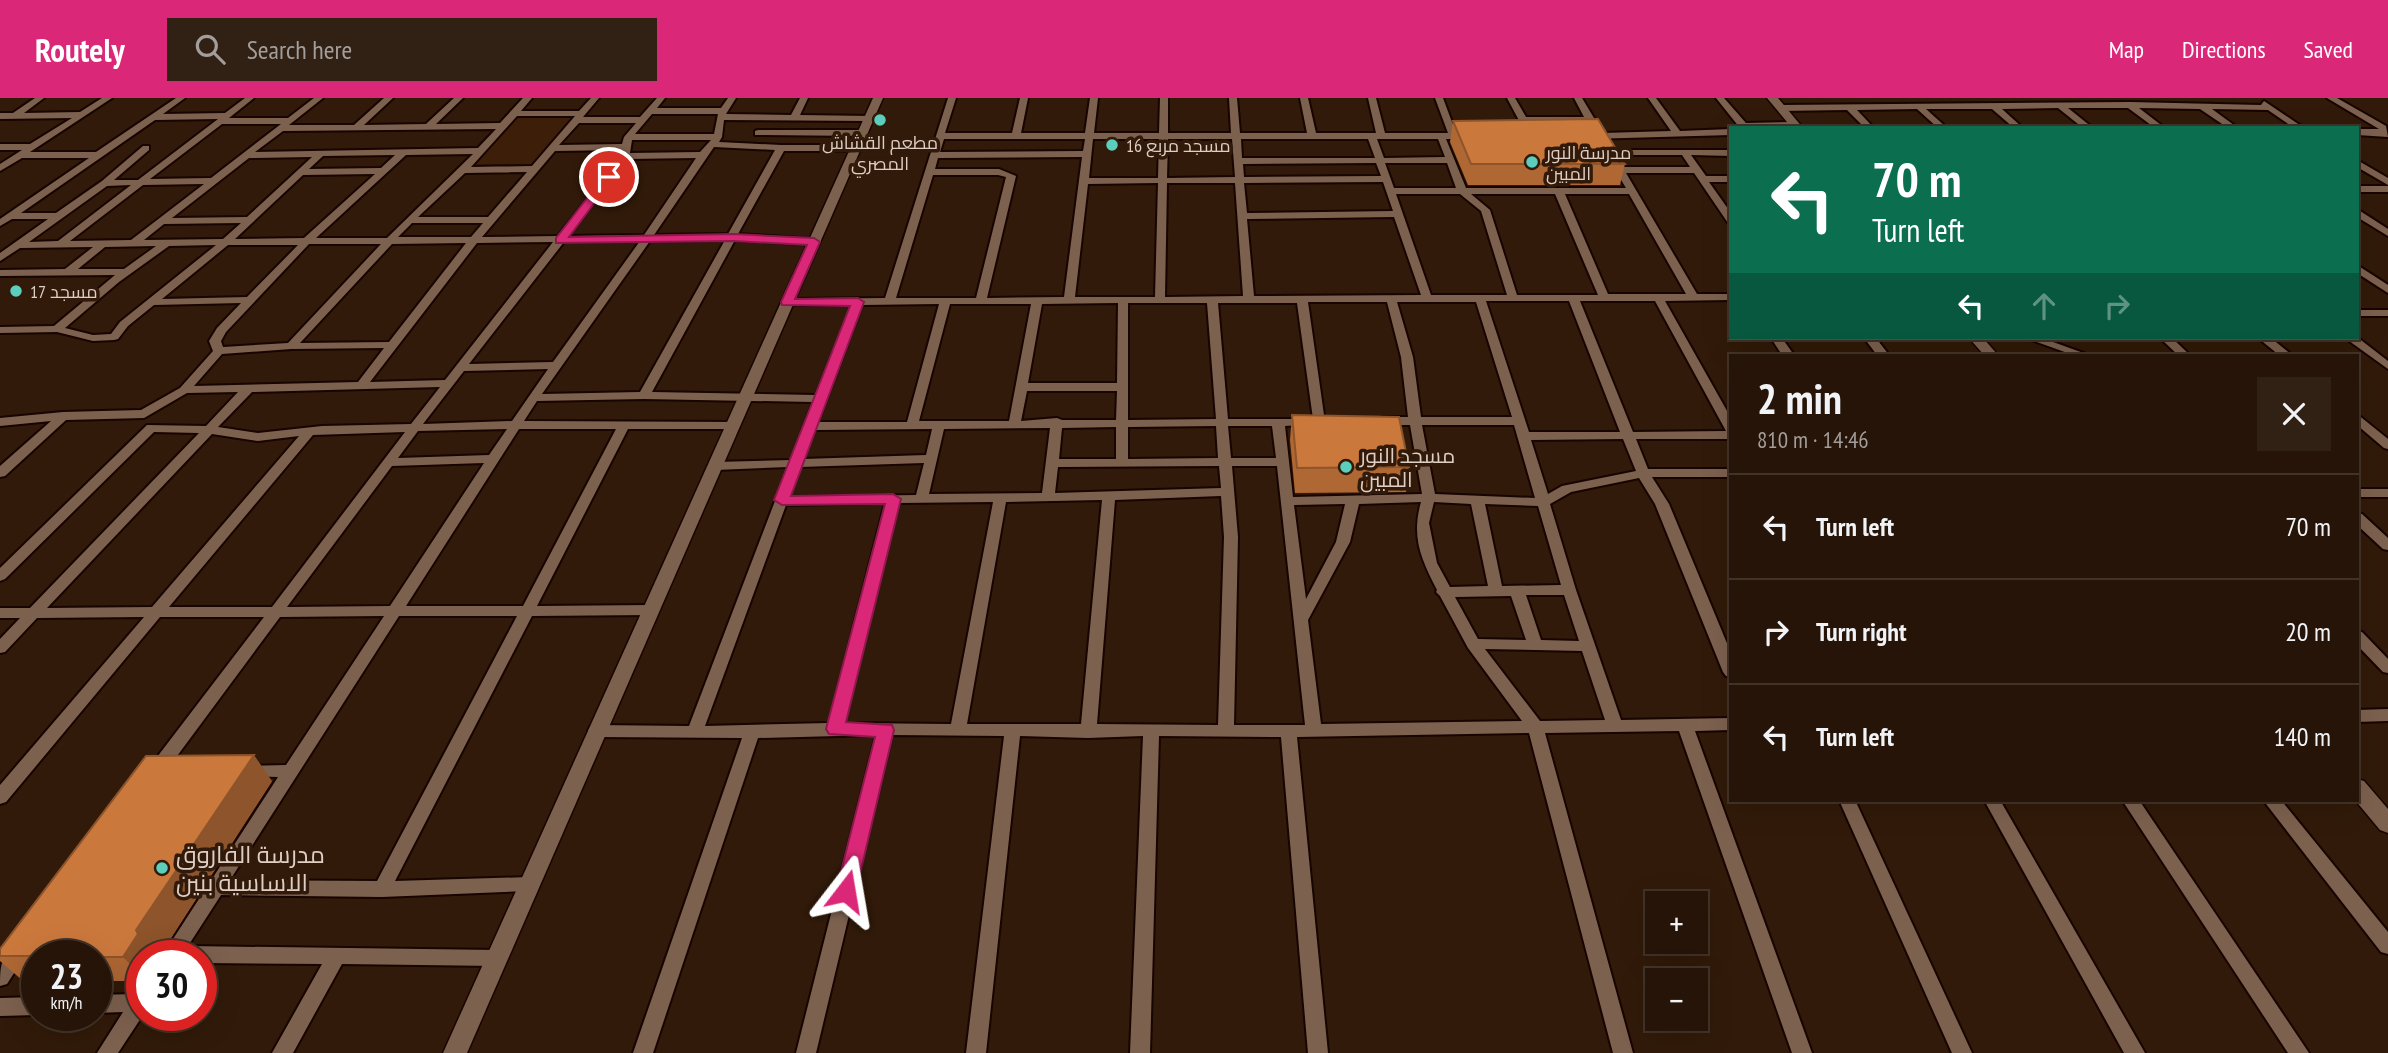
<!DOCTYPE html>
<meta charset="utf-8">
<style>
:root{--surface:#251407;--page:#312115;--text:#f1f3f6;--muted:#a39e9b;--line:#423328;--accent:#db2777}
body{margin:0;font-family:"PT Sans Narrow",Cairo,sans-serif;background:var(--page);color:var(--text);height:100vh;display:flex;flex-direction:column;font-size:26px;white-space:nowrap}
*{box-sizing:border-box;margin:0}
p{font-size:23px;color:var(--muted)}
.icon{flex:none;width:38px;height:38px;fill:none;stroke:currentColor;stroke-width:2;stroke-linecap:round;stroke-linejoin:round}
.map{position:relative;flex:1;overflow:hidden}
.side{position:absolute;left:1729px;top:256px;width:630px;height:448px;display:flex;flex-direction:column;background:var(--surface);border-radius:0px;box-shadow:0 7px 28px #0002,0 0 0 2px var(--line)}
.side>*{flex:none}
.banner{position:absolute;left:1729px;top:28px;width:630px;height:214px;border-radius:0px;box-shadow:0 7px 28px #0002,0 0 0 2px var(--line);background:#0b6e4f;color:#fff;overflow:hidden}
.buttons{position:absolute;left:1645px;top:793px;display:grid;gap:14px}
.buttons a{display:grid;place-items:center;width:63px;height:63px;border-radius:0px;background:var(--surface);box-shadow:0 7px 28px #0002,0 0 0 2px var(--line);font-size:35px}
.speed{position:absolute;left:21px;top:842px;display:flex;gap:14px;font-size:35px;font-weight:700;text-align:center}
.speed>*{display:grid;place-content:center;width:91px;height:91px;border-radius:50%;background:var(--surface);box-shadow:0 7px 28px #0002,0 0 0 2px var(--line);line-height:1}
.speed small{font-size:18px;font-weight:400}
.speed .limit{border:10px solid #d22;background:#fff;color:#111}
.pin{position:absolute;display:grid;place-items:center;width:60px;height:60px;color:#fff;margin:-30px;border:4px solid #fff;border-radius:50%;box-shadow:0 2px 7px #0007}
.me{position:absolute;width:77px;margin:-38px;rotate:14deg;stroke-linejoin:round;filter:drop-shadow(0 0 5px #0008)}
.turn{display:flex;align-items:center;gap:24px;height:147px;padding:0 28px;font-size:32px}
.turn .icon{width:91px;height:91px;stroke-width:2.5}
.turn b{display:block;font-size:49px;line-height:60px}
.lanes{display:flex;align-items:center;height:66px;padding:0 28px;background:#0003;justify-content:center;gap:35px;direction:ltr}
.lanes .off{opacity:.35}
.round{display:grid;place-items:center;flex:none;width:74px;height:74px;border-radius:0px;background:var(--page)}
.head{display:flex;align-items:center;justify-content:space-between;height:119px;padding:0 28px}
h1{font-size:42px;font-weight:700;line-height:52px}
ul{padding:0;list-style:none}
li{display:flex;align-items:center;gap:21px;height:105px;padding:0 28px;border-top:2px solid var(--line)}
li div{flex:1}
li b{display:block;font-size:26px}
li em{font-style:normal}
header{display:flex;align-items:center;gap:42px;box-sizing:border-box;height:98px;padding:0 35px;background:var(--accent);color:#fff}
header strong{font-size:33px}
nav{display:flex;gap:38px;margin-inline-start:auto;font-size:24px}
.search{width:490px;height:63px;background:var(--page);display:flex;align-items:center;gap:18px;box-sizing:border-box;padding:0 24px;border-radius:0px;color:var(--muted);font-size:26px}
.map>svg:first-child{display:block}
.built{fill:#3c1e09}
.lines{fill:none;stroke-linecap:round;stroke-linejoin:round}
.minor-casing{stroke:#180400;stroke-width:4}
.tertiary-casing{stroke:#180400;stroke-width:3}
.minor{fill:#7d614f;fill-rule:evenodd}
.tertiary{fill:#7d614f;fill-rule:evenodd}
.wall{fill:#af6734}
.shaded-wall{fill:#8e542b}
.building{fill:#cb783d;stroke:#8e542b;stroke-width:2}
.route{fill:#db2777;stroke:#8e194d;stroke-width:2}
.poi-dot{fill:#5bcebc;stroke:#311a09;stroke-width:2.5}
.labels{text-anchor:middle;dominant-baseline:central;stroke-width:7;stroke-linejoin:round;paint-order:stroke}
.far-poi-label{font-size:18px;fill:#dfcec4;stroke:#311a09;text-anchor:start}
.poi-label{font-size:21px;fill:#dfcec4;stroke:#311a09;text-anchor:start}
.near-poi-label{font-size:24px;fill:#dfcec4;stroke:#311a09;text-anchor:start}
</style>
<header>
<strong>Routely</strong>
<div class="search"><svg class="icon" aria-label="search" viewBox="0 0 24 24"><circle cx="10" cy="10" r="6"/><path d="M15 15l6 6"/></svg>Search here</div>
<nav><a>Map</a><a>Directions</a><a>Saved</a></nav>
</header>
<div class="map">
<svg width="2388" height="955" viewBox="0 0 2388 955">
<rect width="100%" height="100%" fill="#311a09"/>
<!-- built -->
<path class="built" d="M520,17H577L533,66H472Z"/>
<g class="lines">
<defs>
<g id="minor">
<path d="M35,0H44L24,15L80,14L102,0H112L30,54H96L176,0H185L163,16L225,15L245,0H254L229,20H288L314,0H323L289,27H354L384,0H393L364,27L426,26L454,0H463L436,26L500,25L523,0H532L521,13H579L591,0H599L583,19H640L657,0H665L657,10H721L728,0H736L726,16L791,17L800,0H808L800,17L871,18L872,20L868,23L724,22L722,39L719,44L781,47H856L860,50L856,53H784L738,136L814,141L819,144L814,147L735,142L652,294L816,297L852,207H787L782,204L787,201L885,200L948,0H956L945,35H1012L1020,0H1028L1021,35H1085L1090,0H1098L1094,35H1159L1160,0H1168V35H1231L1229,0H1237L1240,35H1307L1300,0H1308L1316,35H1376L1368,0H1376L1385,35H1448L1435,0H1443L1456,35L1464,38L1460,41H1446L1466,90H1626L1609,62L1611,60H1617L1623,69H1690L1682,57H1609L1605,54L1606,52H1731V58L1691,57L1706,78H1731V84H1709L1731,115V126L1728,125L1694,75H1626L1697,196H1731V202L1665,203L1731,320V341H1636L1648,371H1731V379H1652L1669,406L1731,555V579L1726,578L1723,574L1655,406L1639,380L1571,394L1550,406L1576,492L1621,622L1731,620V632L1695,633L1812,955H1792L1679,633L1545,635L1633,955H1613L1529,635L1297,639L1328,955H1308L1281,639L1159,638L1150,955H1130L1143,638L1088,640L1020,638L986,955H966L1004,638L892,637L816,955H796L876,637L758,640L653,955H633L742,640L596,639L590,637L588,633L590,629L596,627L689,628L788,369L715,372L709,368L715,364L791,362L813,304L644,301L537,303L524,323L737,324L739,327L737,330L733,331H628L537,508L651,507L658,512L651,517L532,518L395,783L529,779L535,781L538,786L535,791L529,793L382,799L221,797L188,848L497,852L504,854L506,860L504,866L497,868L342,866L293,955H272L322,866L201,865V858H162L278,679L242,678L240,673L242,668L286,667L384,518L280,519L163,677L157,678L151,677L149,672L151,667L264,519H160L6,704L0,706V687L144,519L37,520L5,554L0,555V541L20,520H0V510H30L199,335L154,334L5,481L0,483V470L147,327L206,328L238,294L187,295L144,320L66,322L5,378L0,379V368L51,323L0,328V320L63,314L141,312L180,290L213,253L209,243L217,230L241,205L154,207L128,228L118,241L114,242L93,243L57,234L0,235V229L54,228L115,177L0,178V172L65,171L93,149L20,150L0,163V155L48,121H12L0,128V121L89,60H22L0,73V66L22,52H0V46H30L72,20L0,21V15H13ZM652,16H718L714,36H635ZM517,18H575L532,68L471,69ZM218,21L138,82H114L149,52V48H143L102,83L56,115H21L155,22ZM579,25H636L624,39L622,46L559,47ZM222,26H281L211,80L150,81ZM496,31L478,50L255,54L283,33ZM944,41H1085L1083,53L940,54ZM1093,41H1159L1158,80H1089ZM1168,41H1232L1235,79L1167,80ZM1241,41H1368L1375,60H1242ZM1377,41H1438L1445,59L1384,60ZM632,42H711L700,54L630,55ZM714,49L775,52L728,136L654,137ZM622,52L621,58L558,138L482,139L555,53ZM473,56L387,140H316L406,57ZM395,57L381,70L309,71L323,58ZM312,59L247,119L172,120L249,60ZM1082,59L1064,199L987,200L1016,78L999,71H935L938,60ZM696,60L644,137L568,138L628,61ZM1376,65L1381,78L1244,79L1243,66ZM1385,65H1447L1456,90H1394ZM527,74L488,119H418L465,75ZM375,76L304,140L235,141L303,77ZM933,77H998L1006,79L976,200H896ZM1383,84L1393,113L1247,115L1244,85ZM1158,85L1155,199H1075L1088,86ZM1167,85H1235L1243,198L1165,199ZM204,86L131,142L70,143L143,87ZM131,87L58,143L29,144L107,88ZM1396,96H1460L1481,113L1507,197H1431ZM1471,96H1555L1598,197H1517L1490,112ZM1565,96H1629L1686,196H1608ZM1394,119L1421,197L1254,198L1247,121ZM241,125L223,141L144,142L164,126ZM412,125H483L471,139H398ZM725,142L640,294L542,296L650,143ZM640,143L553,264L469,266L564,144ZM553,144L445,282L370,284L477,145ZM466,145L389,244L300,245L392,146ZM309,146H381L288,245L223,249L221,243L226,234ZM216,147L120,224L111,236L93,237L65,230L119,184L169,148ZM228,147H298L247,199L162,201ZM156,148L124,171H78L105,149ZM1486,203H1569L1620,334H1529ZM1580,203H1655L1726,333L1633,334ZM1308,204H1387L1401,259L1408,319H1382L1376,323L1382,327H1410L1422,396L1293,399L1285,328L1314,326L1319,328L1325,324ZM1397,204H1476L1512,319H1421L1413,259ZM1118,205L1117,285H1028L1042,206ZM1128,205H1207L1216,321L1128,322ZM1218,205H1297L1313,321H1228ZM939,206L907,324H818L862,207ZM950,206H1031L1009,323H919ZM384,250L358,284L194,288L222,256L291,251ZM548,271L512,323L423,326L464,273ZM440,289L411,326L322,328L258,335L218,329L252,294ZM1027,293H1117L1116,322H1062L1057,320L1021,323ZM1422,327H1514L1535,400L1435,396ZM1216,328L1218,360L1128,361V329ZM1228,328H1272L1276,360H1231ZM1116,329V361H1059L1062,330ZM1050,330L1042,395L929,396L944,331ZM507,331L489,357L398,360L418,333ZM519,331H616L523,508H406ZM932,331L926,357L803,361L815,332ZM405,334L272,509H169L313,337ZM212,336L258,343L299,338L152,509L47,510ZM1623,341L1636,373L1562,388L1548,396L1531,342ZM484,365L390,508L287,509L392,368ZM924,365L916,397L789,399L800,369ZM1219,368L1221,390L1055,395L1058,369ZM1232,368H1277L1305,627H1234L1238,439ZM1221,398L1224,439L1218,627L1097,626L1115,402ZM1102,402L1081,626H967L1006,404ZM993,404L951,626L844,625L899,405ZM1421,404C1411,439 1421,461 1437,492L1436,494L1440,498L1468,550L1522,623L1321,626L1308,522L1350,444L1359,406ZM1434,404L1471,406L1488,488L1450,489L1437,465L1429,425ZM885,405L829,625L705,628L786,407ZM1345,406L1336,444L1306,501L1294,407ZM1485,406L1538,408L1561,487L1502,488ZM1526,497H1564L1579,543L1541,542ZM1511,498L1526,542L1478,541L1455,499ZM399,518H517L377,783L230,782ZM1485,551L1582,553L1605,622L1540,623Z"/>
<path d="M1507,0H1515L1526,19H1584L1574,0H1582L1603,35L1671,33L1648,0H1656L1680,33L1731,31V37L1589,41L1586,40V36L1594,35L1587,24H1528L1531,30L1527,33L1523,30Z"/>
<path d="M1716,0H1724L1746,25L1795,24L1799,27L1795,30H1740Z"/>
<path d="M2327,0H2337L2386,28L2388,39L2357,37V31H2379Z"/>
<path d="M2264,3L2304,30H2294L2268,12L2212,11L2238,30H2228L2200,11L2139,10L2165,30H2155L2128,10H2068L2093,30H2083L2058,10L2002,11L2023,30H2014L1992,11H1926L1947,30H1938L1917,11L1857,12L1874,30H1865L1847,12L1781,13L1777,10L1781,7L2130,4L2261,7Z"/>
<path d="M758,32H862L866,35L862,38L755,37V33Z"/>
<path d="M2357,62L2388,80V87L2357,69Z"/>
<rect x="2357" y="88" width="31" height="6"/>
<path d="M2357,111L2388,131V138L2357,119Z"/>
<path d="M2357,167L2388,187V195L2357,175Z"/>
<rect x="2357" y="212" width="31" height="6"/>
<path d="M2357,239L2388,263V271L2345,240Z"/>
<path d="M1771,240H1782L1794,257H1782Z"/>
<path d="M1864,240H1876L1889,257H1877Z"/>
<path d="M2026,240H2042L2089,257H2073Z"/>
<path d="M2160,240H2172L2190,257H2178Z"/>
<path d="M2258,240H2271L2292,257H2279Z"/>
<path d="M2357,316L2388,341V351L2384,350L2357,327Z"/>
<rect x="2357" y="391" width="31" height="8"/>
<path d="M2357,415L2362,416L2388,440V452L2383,451L2357,427Z"/>
<path d="M2357,533L2362,534L2388,561V575L2383,574L2357,547Z"/>
<path d="M2388,611V623L2357,624V612Z"/>
<path d="M1839,702H1855L1972,955H1952Z"/>
<path d="M1984,702H2000L2145,955H2124Z"/>
<path d="M2122,702H2139L2309,955H2288Z"/>
<path d="M2263,702H2281L2388,834V856L2381,854Z"/>
<path d="M18,847L25,849L27,855L7,886L0,888C0,872 0,854 18,847Z"/>
<path d="M142,893L143,917L118,955H97L123,914L96,915V897L135,896Z"/>
<path d="M37,899V917L0,918V900Z"/>
</g>
<g id="tertiary">
<path d="M873,0H883L467,955H443Z"/>
<path d="M1767,0H1778L1803,30H1792Z"/>
<path d="M1969,240H1983L1998,257H1984Z"/>
<path d="M2357,681L2364,683L2388,711V735L2380,732L2355,702Z"/>
</g>
</defs>
<!-- minor casing -->
<use href="#minor" class="minor-casing"/>
<!-- tertiary casing -->
<use href="#tertiary" class="tertiary-casing"/>
<!-- minor -->
<use href="#minor" class="minor"/>
<!-- tertiary -->
<use href="#tertiary" class="tertiary"/>
</g>
<!-- wall -->
<g class="wall">
<path d="M1453,23L1625,66L1620,87H1468L1450,44Z"/>
<path d="M1292,317L1409,369L1406,394L1295,395L1290,342Z"/>
<path d="M272,683L160,857V858H142V883H96V858H37V882H22L0,863V851Z"/>
</g>
<!-- shaded-wall -->
<path class="shaded-wall" d="M254,657L272,683L160,857V858H142V878L123,859L136,832Z"/>
<!-- building -->
<g class="building">
<path d="M1598,21L1625,66H1471L1453,23Z"/>
<path d="M1292,317L1399,319L1409,369L1297,370Z"/>
<path d="M254,657L136,832L138,836L123,859H96V858H0V851L146,658Z"/>
</g>
<!-- route -->
<path class="route" d="M609,76L614,79L569,139L734,136L814,140L820,144L795,201L858,200L864,204L791,398L893,396L901,401L846,624L892,627L894,632L856,793L853,800L846,802L839,800L836,793L875,639L829,636L826,631L885,406L782,407L774,402L850,208L782,207L781,204L807,147L734,143L556,145V140L605,77Z"/>
<!-- markers -->
<g class="poi-dot">
<circle cx="880" cy="22" r="7"/>
<circle cx="1112" cy="47" r="7"/>
<circle cx="1532" cy="64" r="7"/>
<circle cx="16" cy="193" r="7"/>
<circle cx="1346" cy="369" r="7"/>
<circle cx="162" cy="770" r="7"/>
</g>
<g class="labels">
<!-- far-poi labels -->
<g class="far-poi-label">
<text x="880" y="44" text-anchor="middle">مطعم القشاش<tspan x="880" dy="21">المصري</tspan></text>
<text x="1126" y="47">مسجد مربع 16</text>
<text x="1546" y="54">مدرسة النور<tspan x="1546" dy="21">المبين</tspan></text>
<text x="30" y="193">مسجد 17</text>
</g>
<!-- poi labels -->
<g class="poi-label">
<text x="1360" y="357">مسجد النور<tspan x="1360" dy="24">المبين</tspan></text>
</g>
<!-- near-poi labels -->
<g class="near-poi-label">
<text x="176" y="756">مدرسة الفاروق<tspan x="176" dy="28">الاساسية بنين</tspan></text>
</g>
</g>
</svg>
<div class="buttons">
<a>+</a>
<a>−</a>
</div>
<div class="speed"><div>23<small>km/h</small></div><div class="limit">30</div></div>
<div class="pin" style="left:609px;top:79px;background:#d93025"><svg class="icon" aria-label="arrive" viewBox="0 0 24 24"><path d="M6 21V4h12l-3 4 3 4H6"/></svg></div>
<svg class="me" style="left:846px;top:793px" viewBox="-20 -20 40 40"><path d="M0-17L14 15 0 8-14 15z" fill="#db2777" stroke="#fff" stroke-width="4"/></svg>
<div class="banner">
<div class="turn"><svg class="icon" aria-label="left" viewBox="0 0 24 24"><path d="M17 20v-9H6M10 6l-5 5 5 5"/></svg><div><b>70 m</b>Turn left</div></div>
<div class="lanes"><svg class="icon" aria-label="left" viewBox="0 0 24 24"><path d="M17 20v-9H6M10 6l-5 5 5 5"/></svg><svg class="icon off" aria-label="ahead" viewBox="0 0 24 24"><path d="M12 20V5M6 11l6-6 6 6"/></svg><svg class="icon off" aria-label="right" viewBox="0 0 24 24"><path d="M7 20v-9h11M14 6l5 5-5 5"/></svg></div>
</div>
<section class="side">
<div class="head"><div><h1>2 min</h1><p>810 m · 14:46</p></div><a class="round"><svg class="icon" aria-label="close" viewBox="0 0 24 24"><path d="M6 6l12 12M18 6L6 18"/></svg></a></div>
<ul>
<li><svg class="icon" aria-label="left" viewBox="0 0 24 24"><path d="M17 20v-9H6M10 6l-5 5 5 5"/></svg><div><b>Turn left</b></div><em>70 m</em></li>
<li><svg class="icon" aria-label="right" viewBox="0 0 24 24"><path d="M7 20v-9h11M14 6l5 5-5 5"/></svg><div><b>Turn right</b></div><em>20 m</em></li>
<li><svg class="icon" aria-label="left" viewBox="0 0 24 24"><path d="M17 20v-9H6M10 6l-5 5 5 5"/></svg><div><b>Turn left</b></div><em>140 m</em></li>
</ul>
</section>
</div>
